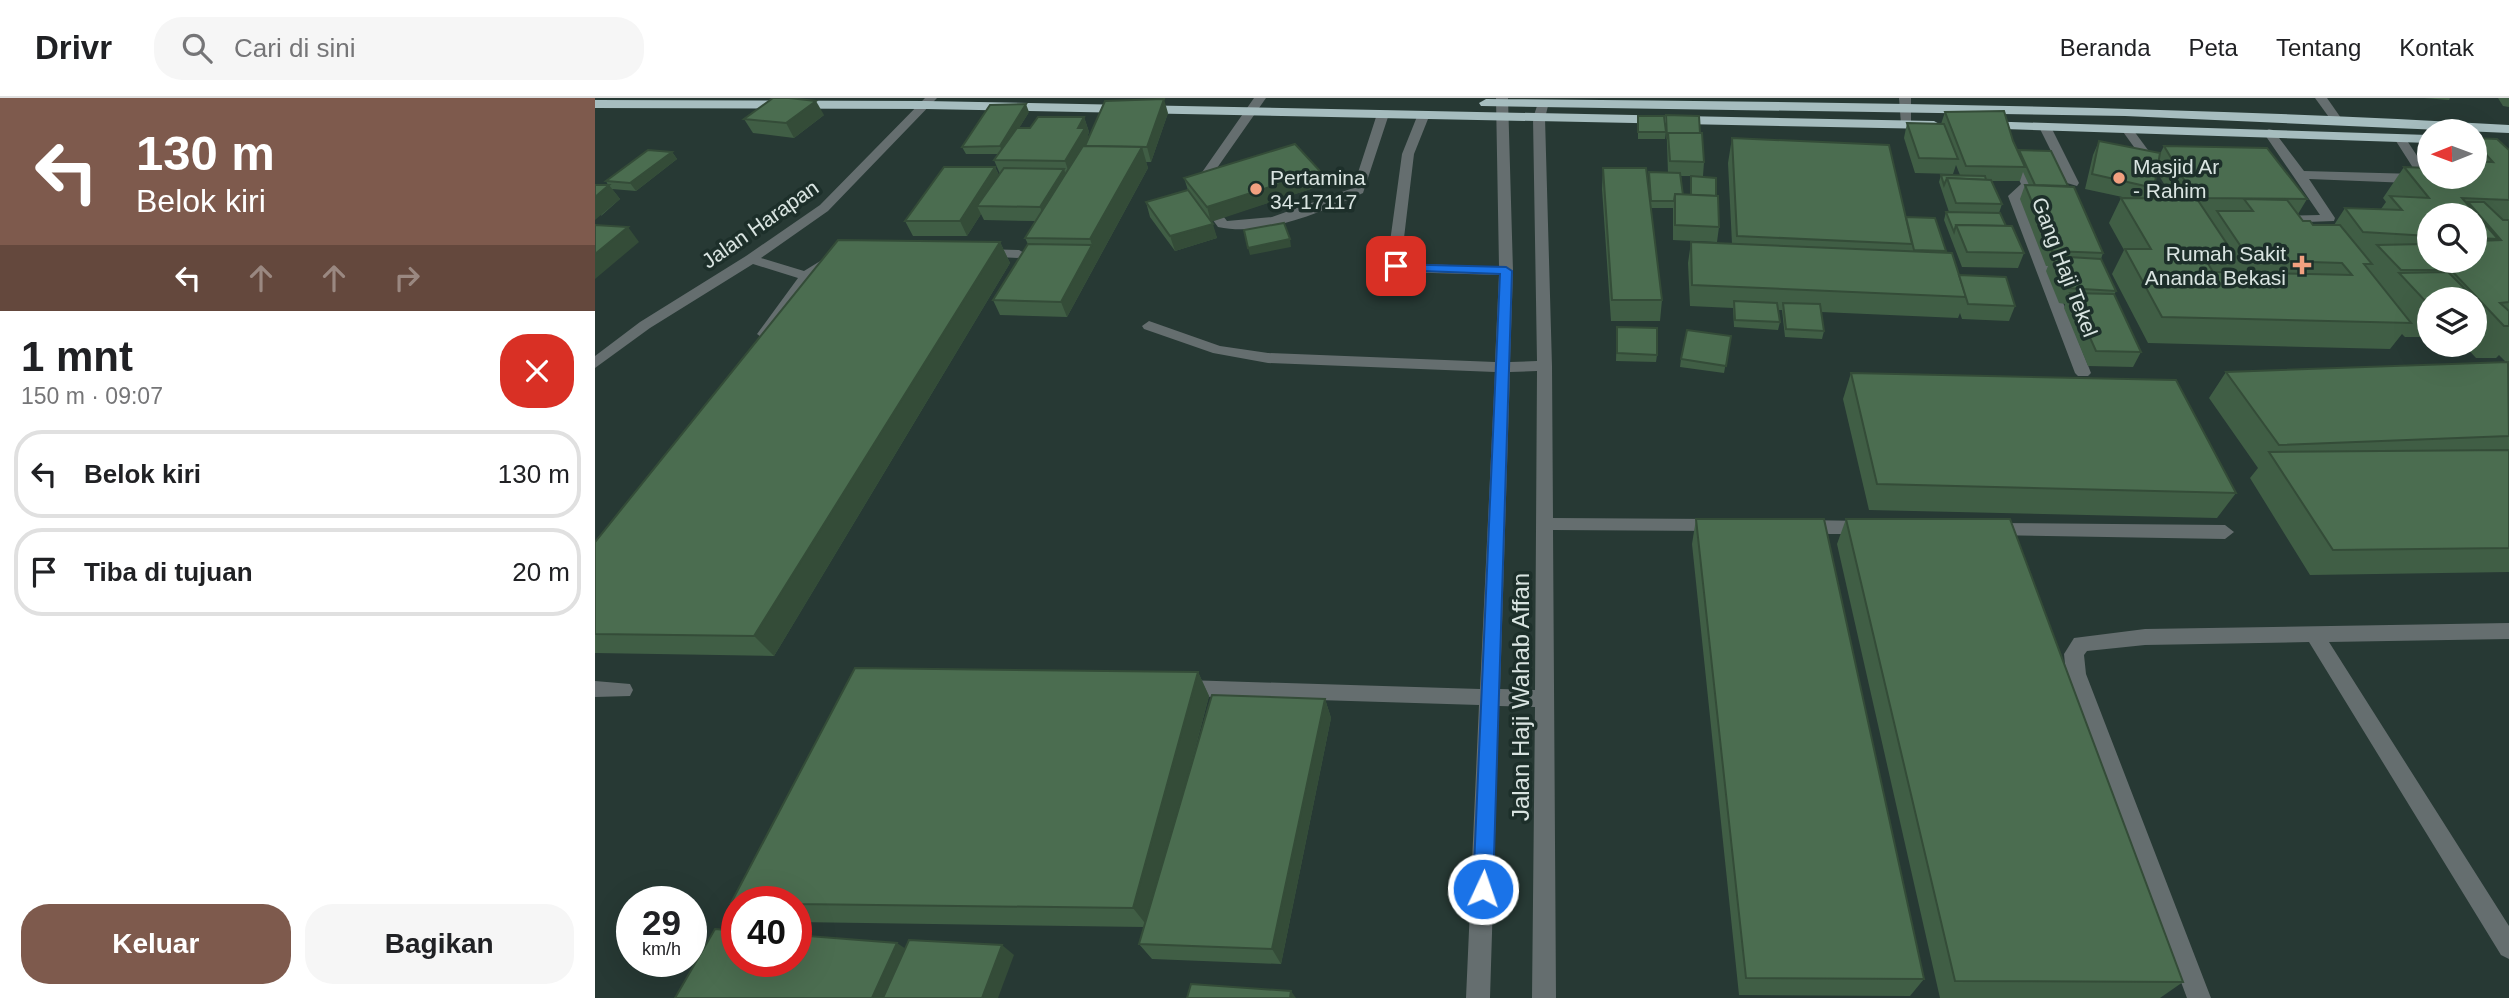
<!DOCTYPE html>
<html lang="id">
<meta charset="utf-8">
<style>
:root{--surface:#fff;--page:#f6f6f6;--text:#202124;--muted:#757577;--line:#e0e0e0;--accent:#7e5a4d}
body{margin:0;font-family:Helvetica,sans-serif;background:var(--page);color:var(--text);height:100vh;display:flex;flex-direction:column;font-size:26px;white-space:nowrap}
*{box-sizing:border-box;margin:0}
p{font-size:23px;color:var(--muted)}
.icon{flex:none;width:38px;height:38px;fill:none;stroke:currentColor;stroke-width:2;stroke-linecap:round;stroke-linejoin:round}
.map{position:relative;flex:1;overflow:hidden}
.details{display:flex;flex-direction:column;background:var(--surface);width:595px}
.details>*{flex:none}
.guide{background:#7e5a4d;color:#fff;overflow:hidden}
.needle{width:46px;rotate:269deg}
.tools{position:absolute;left:1822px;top:21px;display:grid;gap:14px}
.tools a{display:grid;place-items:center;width:70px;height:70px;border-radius:50%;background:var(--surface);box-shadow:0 7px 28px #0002;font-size:35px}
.speed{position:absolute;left:21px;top:788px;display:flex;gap:14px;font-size:35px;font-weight:700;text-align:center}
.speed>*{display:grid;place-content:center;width:91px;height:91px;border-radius:50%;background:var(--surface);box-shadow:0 7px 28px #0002;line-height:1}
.speed small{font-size:18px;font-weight:400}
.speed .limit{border:10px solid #d22;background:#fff;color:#111}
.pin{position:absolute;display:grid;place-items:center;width:60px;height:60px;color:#fff;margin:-30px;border-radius:14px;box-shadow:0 4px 10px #0006}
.me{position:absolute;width:77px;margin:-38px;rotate:3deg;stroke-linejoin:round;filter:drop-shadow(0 0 5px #0008)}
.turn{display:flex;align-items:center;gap:24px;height:147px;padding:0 21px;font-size:32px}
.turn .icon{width:91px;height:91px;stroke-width:2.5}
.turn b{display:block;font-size:49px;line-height:60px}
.lanes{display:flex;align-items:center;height:66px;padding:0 21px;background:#0003;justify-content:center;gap:35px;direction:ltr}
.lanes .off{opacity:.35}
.round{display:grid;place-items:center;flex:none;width:74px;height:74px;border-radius:28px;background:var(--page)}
.head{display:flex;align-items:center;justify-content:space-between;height:119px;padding:0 21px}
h1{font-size:42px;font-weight:700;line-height:52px}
.cta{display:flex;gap:14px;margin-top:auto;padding:14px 21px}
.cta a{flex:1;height:80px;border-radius:28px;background:var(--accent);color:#fff;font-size:28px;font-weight:700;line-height:80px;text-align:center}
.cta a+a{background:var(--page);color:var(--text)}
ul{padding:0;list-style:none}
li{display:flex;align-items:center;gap:21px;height:88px;margin:0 14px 10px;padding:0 7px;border:4px solid var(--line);border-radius:28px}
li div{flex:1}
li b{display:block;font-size:26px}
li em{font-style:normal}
header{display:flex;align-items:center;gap:42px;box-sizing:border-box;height:98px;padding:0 35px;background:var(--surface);border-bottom:2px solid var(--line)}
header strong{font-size:33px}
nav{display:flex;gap:38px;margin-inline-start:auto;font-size:24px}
.search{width:490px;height:63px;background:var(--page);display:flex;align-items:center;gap:18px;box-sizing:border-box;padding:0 24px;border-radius:28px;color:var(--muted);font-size:26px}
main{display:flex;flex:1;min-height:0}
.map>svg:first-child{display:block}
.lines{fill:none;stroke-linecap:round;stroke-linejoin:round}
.minor{fill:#656e6f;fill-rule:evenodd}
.highway{fill:#a6bdbf;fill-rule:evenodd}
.wall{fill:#405e45;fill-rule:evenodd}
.shaded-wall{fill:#344c38}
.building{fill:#4b6d50;stroke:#344c38;stroke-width:2}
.route{fill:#1a73e8;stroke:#114b97;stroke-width:2}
.poi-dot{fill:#f2a080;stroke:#1d2f2a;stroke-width:2.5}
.labels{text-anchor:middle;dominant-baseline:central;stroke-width:7;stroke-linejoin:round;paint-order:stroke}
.far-poi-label{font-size:21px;fill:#d9e4e1;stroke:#1d2f2a;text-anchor:start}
.far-street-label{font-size:21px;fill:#d9e4e1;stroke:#1d2f2a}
.street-label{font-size:24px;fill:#d9e4e1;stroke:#1d2f2a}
</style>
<header>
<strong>Drivr</strong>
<div class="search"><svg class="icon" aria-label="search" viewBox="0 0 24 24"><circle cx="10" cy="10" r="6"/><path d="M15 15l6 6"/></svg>Cari di sini</div>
<nav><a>Beranda</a><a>Peta</a><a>Tentang</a><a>Kontak</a></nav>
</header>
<main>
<section class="details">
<div class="guide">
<div class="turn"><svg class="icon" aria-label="left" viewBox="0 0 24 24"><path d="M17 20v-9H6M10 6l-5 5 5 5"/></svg><div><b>130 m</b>Belok kiri</div></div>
<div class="lanes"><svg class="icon" aria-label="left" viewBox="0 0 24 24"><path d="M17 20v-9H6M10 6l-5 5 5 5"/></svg><svg class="icon off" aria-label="ahead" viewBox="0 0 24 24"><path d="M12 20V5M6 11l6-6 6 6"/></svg><svg class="icon off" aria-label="ahead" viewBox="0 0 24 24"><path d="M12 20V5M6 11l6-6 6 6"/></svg><svg class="icon off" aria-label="right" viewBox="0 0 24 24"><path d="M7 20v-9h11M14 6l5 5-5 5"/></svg></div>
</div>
<div class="head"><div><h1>1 mnt</h1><p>150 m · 09:07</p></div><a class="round" style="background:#d93025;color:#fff"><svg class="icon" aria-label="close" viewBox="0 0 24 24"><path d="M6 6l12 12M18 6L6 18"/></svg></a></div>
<ul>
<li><svg class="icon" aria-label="left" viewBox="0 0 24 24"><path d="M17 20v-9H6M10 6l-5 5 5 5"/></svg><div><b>Belok kiri</b></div><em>130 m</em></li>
<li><svg class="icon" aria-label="arrive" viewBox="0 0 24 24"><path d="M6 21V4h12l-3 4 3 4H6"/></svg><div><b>Tiba di tujuan</b></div><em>20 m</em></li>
</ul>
<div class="cta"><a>Keluar</a><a>Bagikan</a></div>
</section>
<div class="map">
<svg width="1914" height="900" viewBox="0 0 1914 900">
<rect width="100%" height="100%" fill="#273934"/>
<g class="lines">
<!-- minor -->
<g class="minor">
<path d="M330,0H342L233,113L166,160L209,173L235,157L242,161L216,181L174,239L169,241L162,236L203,180L158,166L55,230L0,270V258L45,224L151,158L225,107Z"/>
<path d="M659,0H671L615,80L613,99L632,123L677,119L758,90L782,16L792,14L794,16L768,95C726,114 671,139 623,129L601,99L603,80Z"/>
<path d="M901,0H913L918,173L915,264L942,263L938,20L944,2L954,4L950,20L957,268L958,420L1121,421L1130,427L1121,433L958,432L961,900H937L940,609L904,608L895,900H871L884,607L590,598L583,596L580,590L583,584L590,582L885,591L900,274L673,265L618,255L549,231L547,228L554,223L625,248L673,255L900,264L904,177L804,174L792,166L807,56L823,16L829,13L835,16L819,56L806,165L904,169ZM942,273L940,592L905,591L915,274Z"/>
<path d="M1304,0H1316V28L1306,26Z"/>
<path d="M1720,0H1732L1746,20L1744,22H1736Z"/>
<path d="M1450,26L1456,29L1484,85L1482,88L1472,85L1444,29Z"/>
<path d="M1528,29H1536L1567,71L1565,74H1557L1526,31Z"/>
<path d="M1674,31L1678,32L1709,73L1822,76L1799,40L1809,38L1836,79L1815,85L1714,81L1740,120L1739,123L1681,125V119L1686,118L1725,117L1668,34Z"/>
<path d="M1414,54H1422L1439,87L1426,99L1496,275L1493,278H1483L1480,275L1413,98L1426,86L1412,57Z"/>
<path d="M388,151L424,152L431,156L424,160L383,158L381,155Z"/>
<path d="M1208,422L1271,423L1280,429C1273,439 1206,438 1199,428Z"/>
<path d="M1397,425L1630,427L1639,434L1630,441L1397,437L1388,431Z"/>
<path d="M1914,525V541L1734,544L1914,828V861L1906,857L1714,544L1550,547L1492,553L1489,557L1491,576L1616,900H1592L1471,576L1469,556L1479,540L1550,531Z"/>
<path d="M0,583L35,586L38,592L35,598L0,599Z"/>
</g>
<!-- highway -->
<g class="highway">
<path d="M891,1C1232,4 1573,7 1914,27V35L1530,18L886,8L884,5Z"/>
<path d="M0,2L331,3L1339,23L1346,27L1339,31L331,11L0,10Z"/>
<path d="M1385,23L1834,37V45L1380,30V24Z"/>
</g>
</g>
<!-- wall -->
<g class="wall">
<path d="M1829,0H1855L1854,2Z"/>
<path d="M1903,0H1914V9L1908,8Z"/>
<path d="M434,14L424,30H435L489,19L494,34L493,37L494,40L573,15L556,64H551L553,70L472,219L405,217L398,202L433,146L430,140L440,123L389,122L386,116L372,138H318L310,123L400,69L404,77L405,76L399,62L403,56H371L367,49Z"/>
<path d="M1350,14L1418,43L1423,54L1424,52L1473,88L1508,155L1506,161L1521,193L1519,197L1546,254L1538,269L1493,268L1469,210L1470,206L1464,205L1451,173L1453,168H1451L1425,101L1430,87H1434L1428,74L1425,83H1397L1407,106L1404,115L1411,128L1429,155L1423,170L1367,169L1349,122L1351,114H1354L1344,84L1346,77H1365L1361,67L1358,76L1320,75L1309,40L1312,25L1346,26Z"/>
<path d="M229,17L199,40L158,35L149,21Z"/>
<path d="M1071,17L1105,35L1109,64L1108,78H1086L1088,97H1095L1096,78L1121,98L1124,129L1122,144L1078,142V110H1056L1067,202L1065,223H1016L1007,91L1008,70L1054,97V74L1073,75Z"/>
<path d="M1043,18L1071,34L1070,41H1043Z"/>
<path d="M1137,40L1311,119L1351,153V155L1364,177L1420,208L1414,223L1367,221L1365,215L1363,220L1226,214L1229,233L1227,241L1190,239L1187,212H1183L1185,224L1183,232L1139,229L1138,210L1095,208L1093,165L1096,144L1137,146L1133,65Z"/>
<path d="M1880,40L1914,52V474L1715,477L1655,380L1663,370L1614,300L1631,274L1911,264L1904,257L1901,260H1881L1869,247H1880V201H1834V239H1810L1807,236L1795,251L1553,245L1517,176L1529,152L1514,125L1526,100H1532L1490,91L1498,57L1504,43L1565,56L1569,48L1712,101L1703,116L1708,123L1718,127H1739L1750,110L1786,111L1791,104L1788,100L1809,69L1880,79ZM1562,74L1578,101L1554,100L1559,90ZM1834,117H1880V163H1834Z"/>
<path d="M77,54L82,61L41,93L17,91L25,101L6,118L13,87L11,83Z"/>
<path d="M589,80L728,87L616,123L622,140L580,153L555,119L551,104L593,92Z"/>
<path d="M405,144L415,165L179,558L0,555V444Z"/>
<path d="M1022,229L1062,257L1061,264L1021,263Z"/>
<path d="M1136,238L1129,275L1085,269L1086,261Z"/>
<path d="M1256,275L1641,395L1622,420L1274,412L1248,301Z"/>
<path d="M1101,421L1329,881L1315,898L1144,897L1097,446Z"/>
<path d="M1251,421L1588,884L1565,900H1345L1242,446Z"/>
<path d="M603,574L614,598L590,690L730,601L736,620L686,866L557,861L544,846L549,829L201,824V803H142V808L136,805Z"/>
</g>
<!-- shaded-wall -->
<g class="shaded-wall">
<path d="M569,1L573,15L556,64L552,49Z"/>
<path d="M221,3L229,17L199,40L191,25Z"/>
<path d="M431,6L434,14L408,56L405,48Z"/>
<path d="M489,19L494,34L493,37L495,44L475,78L470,63L483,30Z"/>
<path d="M547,49L553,70L472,219L466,204L497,147L495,141Z"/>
<path d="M77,54L82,61L41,93L35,85Z"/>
<path d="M400,69L407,84L382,108L386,116L372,138L365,123Z"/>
<path d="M469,71L474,85L451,124L445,109Z"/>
<path d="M725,73L728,87L616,124L612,109Z"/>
<path d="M14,87L25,101L0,122V99Z"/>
<path d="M618,126L622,140L580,153L575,138Z"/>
<path d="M33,129L44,144L0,181V156Z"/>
<path d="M695,141L696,149L655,157L653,150Z"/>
<path d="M405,144L415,165L179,558L159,538Z"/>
<path d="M603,574L614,598L553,829L538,810Z"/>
<path d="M730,601L736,620L686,866L677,851Z"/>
<path d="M302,845L317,855L297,900H277Z"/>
<path d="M407,847L419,857L403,900H387Z"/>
<path d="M696,893L701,900H695Z"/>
</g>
<!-- building -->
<g class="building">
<path d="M178,0H194L221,3L191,25L149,21Z"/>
<path d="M569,1L552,49L490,48L510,3Z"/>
<path d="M431,6L405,48L367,49L395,7Z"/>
<path d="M1409,13L1418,43L1430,69L1371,68L1350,14Z"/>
<path d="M1071,17L1104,18L1105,35H1073L1072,41Z"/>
<path d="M1043,18H1069L1071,34H1043Z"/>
<path d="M443,19H489L483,30H490L470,63L399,62L422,30H435Z"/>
<path d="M1312,25L1349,26L1363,61L1324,60Z"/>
<path d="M1073,35H1107L1109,64L1075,63Z"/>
<path d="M1137,40L1294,47L1317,146L1142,138Z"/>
<path d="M1880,40L1902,41L1914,52V102L1867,100L1903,141L1880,140V117H1834V138L1768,134L1750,110L1807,112L1795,98L1834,100L1809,69L1834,70V79H1880V63L1898,64L1880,44Z"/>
<path d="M1504,43L1565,55L1559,90L1497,76Z"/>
<path d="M700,46L725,73L612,109L589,80Z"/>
<path d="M488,48L547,49L495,141L430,140Z"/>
<path d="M1569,48L1672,50L1712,101L1600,100Z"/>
<path d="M53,52L77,54L35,85L11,83Z"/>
<path d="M1424,52L1456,53L1473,88L1440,87Z"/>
<path d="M349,69H400L365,123H310Z"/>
<path d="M409,70L469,71L445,109L382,108Z"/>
<path d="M1008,70H1051L1067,202H1017Z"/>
<path d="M1054,74L1085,75L1088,97L1080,96L1079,103H1056Z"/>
<path d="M1346,77L1390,78L1391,82L1352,80L1349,87Z"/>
<path d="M1096,78L1121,80V98L1096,97Z"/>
<path d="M1352,80L1396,82L1407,106L1361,105Z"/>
<path d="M0,87H14L0,99Z"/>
<path d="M1430,87L1479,89L1508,155L1457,153Z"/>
<path d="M593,92L618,126L575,138L551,104Z"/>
<path d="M1080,96L1123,98L1124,129L1080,127Z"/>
<path d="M1526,100L1602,101L1638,155L1606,154L1618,174L1757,177L1747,165L1655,162L1622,113H1658L1649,101L1692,102L1708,123H1715L1718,127H1745L1777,166H1769L1816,225L1567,219L1530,151H1556Z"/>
<path d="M1873,104H1889L1908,122H1914V204L1905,205L1914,213V228H1909L1856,172H1806L1782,147L1830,146L1834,151V163H1846L1851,169L1846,163H1880V143L1906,142Z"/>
<path d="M1351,114L1405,115L1411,128L1361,127L1359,134Z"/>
<path d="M1311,119L1340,120L1351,153L1319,152Z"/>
<path d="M689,125L695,141L653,150L649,132Z"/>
<path d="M0,127L33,129L0,156Z"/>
<path d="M1361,127L1417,128L1429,155L1372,154Z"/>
<path d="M243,142L405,144L159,538L0,536V444Z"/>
<path d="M1096,144L1357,155L1371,199L1097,187Z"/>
<path d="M433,146L497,147L466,204L398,202Z"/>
<path d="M1457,158L1506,161L1521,193L1471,190Z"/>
<path d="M1853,174L1886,207H1880V201H1834V207L1804,175Z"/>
<path d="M1364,177L1411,179L1420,208L1373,206Z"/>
<path d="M1475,195L1519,196L1546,254L1501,253Z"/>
<path d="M1139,203L1182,205L1185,224L1140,222Z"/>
<path d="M1188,205L1225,206L1229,233L1191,231Z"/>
<path d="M1022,229L1062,230V257L1022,255Z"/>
<path d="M1092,232L1136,238L1131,268L1086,261Z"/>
<path d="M1913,264L1914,338L1684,347L1631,274Z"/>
<path d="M1256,275L1581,282L1641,395L1282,386Z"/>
<path d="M1914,352V450L1738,452L1674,354Z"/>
<path d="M1101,421H1229L1329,881L1151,880Z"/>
<path d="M1251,421H1415L1588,884L1360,883Z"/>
<path d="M260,570L603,574L538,810L201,806V803H142V805H136Z"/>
<path d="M617,597L730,601L677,851L544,846Z"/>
<path d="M120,831L142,833V863H201V837L302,845L277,900H80Z"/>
<path d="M314,842L407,847L387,900H288Z"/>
<path d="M596,886L696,893L695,900H592Z"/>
</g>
<!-- route -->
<path class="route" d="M797,166L911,169L917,173L898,791L895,798L888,801L881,798L878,791L905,176L801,172L797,171Z"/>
<!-- markers -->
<g class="poi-dot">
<circle cx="1524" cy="80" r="7"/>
<circle cx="661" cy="91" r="7"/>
<path d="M1703.5 156.5h7v7h7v7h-7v7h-7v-7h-7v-7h7z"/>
</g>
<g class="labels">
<!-- far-poi labels -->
<g class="far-poi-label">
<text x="1538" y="68">Masjid Ar<tspan x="1538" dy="24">- Rahim</tspan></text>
<text x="675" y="79">Pertamina<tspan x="675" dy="24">34-17117</tspan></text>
<text x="1691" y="155" text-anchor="end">Rumah Sakit<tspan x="1691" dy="24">Ananda Bekasi</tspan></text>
</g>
<!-- far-street labels -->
<g class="far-street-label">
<text transform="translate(165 126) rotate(-35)">Jalan Harapan</text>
<text transform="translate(1470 169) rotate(69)">Gang Haji Tekel</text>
</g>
<!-- street labels -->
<g class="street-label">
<text transform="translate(925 599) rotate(-90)">Jalan Haji Wahab Affan</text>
</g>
</g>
</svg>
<div class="tools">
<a><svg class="needle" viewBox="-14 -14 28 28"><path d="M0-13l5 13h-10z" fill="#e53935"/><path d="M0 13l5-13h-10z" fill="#757577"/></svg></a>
<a><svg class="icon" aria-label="search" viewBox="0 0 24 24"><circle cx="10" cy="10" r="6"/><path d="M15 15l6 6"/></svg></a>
<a><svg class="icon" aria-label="layers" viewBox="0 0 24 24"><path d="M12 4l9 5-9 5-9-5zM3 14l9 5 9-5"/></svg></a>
</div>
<div class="speed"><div>29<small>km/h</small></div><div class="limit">40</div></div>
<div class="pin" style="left:801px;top:168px;background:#d93025"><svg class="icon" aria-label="arrive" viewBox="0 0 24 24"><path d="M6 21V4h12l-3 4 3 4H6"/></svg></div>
<svg class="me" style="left:888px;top:791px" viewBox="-20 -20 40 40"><circle r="17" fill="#1a73e8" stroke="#fff" stroke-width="3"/><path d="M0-11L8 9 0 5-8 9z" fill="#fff"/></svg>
</div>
</main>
